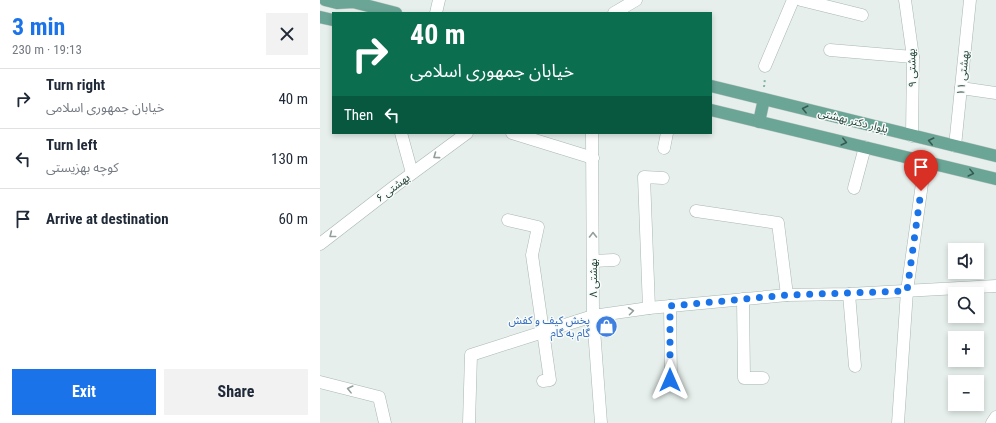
<!DOCTYPE html>
<meta charset="utf-8">
<style>
:root{--surface:#fff;--page:#f2f2f3;--text:#1f2937;--muted:#747a83;--line:#e0e1e3;--accent:#1a73e8}
body{margin:0;font-family:"Roboto Condensed","Noto Sans Arabic",sans-serif;background:var(--page);color:var(--text);height:100vh;display:flex;flex-direction:column;font-size:15px;white-space:nowrap}
*{box-sizing:border-box;margin:0}
p{font-size:13px;color:var(--muted)}
.icon{flex:none;width:22px;height:22px;fill:none;stroke:currentColor;stroke-width:2;stroke-linecap:round;stroke-linejoin:round}
.map{position:relative;flex:1;overflow:hidden}
.details{display:flex;flex-direction:column;background:var(--surface);width:320px}
.details>*{flex:none}
.guide{position:absolute;left:12px;top:12px;width:380px;height:122px;border-radius:0px;box-shadow:0 2px 6px #0003;background:#0b6e4f;color:#fff;overflow:hidden}
.tools{position:absolute;left:628px;top:243px;display:grid;gap:8px}
.tools a{display:grid;place-items:center;width:36px;height:36px;border-radius:0px;background:var(--surface);box-shadow:0 2px 6px #0003;font-size:20px}
.pin{position:absolute;display:grid;place-items:center;width:34px;height:34px;color:#fff;margin:-41px -17px;border-radius:50% 50% 50% 0;rotate:-45deg;box-shadow:0 0 4px #0007}
.pin .icon{rotate:45deg}
.me{position:absolute;width:44px;margin:-22px;rotate:0deg;stroke-linejoin:round;filter:drop-shadow(0 0 3px #0008)}
.turn{display:flex;align-items:center;gap:14px;height:84px;padding:0 12px;font-size:18px}
.turn .icon{width:52px;height:52px;stroke-width:2.5}
.turn b{display:block;font-size:28px;line-height:34px}
.then{display:flex;align-items:center;height:38px;padding:0 12px;background:#0003;gap:8px;font-size:15px}
.round{display:grid;place-items:center;flex:none;width:42px;height:42px;border-radius:0px;background:var(--page)}
.overview{display:flex;align-items:center;justify-content:space-between;height:68px;padding:0 12px}
h1{font-size:24px;font-weight:700;line-height:30px;color:var(--accent)}
.cta{display:flex;gap:8px;margin-top:auto;padding:8px 12px}
.cta a{flex:1;height:46px;border-radius:0px;background:var(--accent);color:#fff;font-size:16px;font-weight:700;line-height:46px;text-align:center}
.cta a+a{background:var(--page);color:var(--text)}
ul{padding:0;list-style:none}
li{display:flex;align-items:center;gap:12px;height:60px;padding:0 12px;border-top:1px solid var(--line)}
li div{flex:1}
li b{display:block;font-size:15px}
li em{font-style:normal}
main{display:flex;flex:1;min-height:0}
.map>svg:first-child{display:block}
.lines{fill:none;stroke-linecap:round;stroke-linejoin:round}
.minor-casing{stroke:#a8b8b2;stroke-width:13}
.major-casing{stroke:#c2cac8;stroke-width:13}
.path{stroke:#86b3a5;stroke-width:2;stroke-dasharray:2 3;stroke-linecap:butt}
.minor{stroke:#fff;stroke-width:12}
.major{stroke:#6aa596;stroke-width:12}
.oneway{stroke:#365b51}
.oneway2{stroke:#92a09c}
.route{stroke:#1a73e8;stroke-width:7;stroke-dasharray:0 12.6}
.labels{text-anchor:middle;dominant-baseline:central;stroke-width:3;stroke-linejoin:round;paint-order:stroke}
.street-label{font-size:11px;fill:#24423a;stroke:#f7fbf9}
.shop-label{font-size:11px;fill:#366cbe;stroke:#f7fbf9;text-anchor:end}
</style>
<main>
<section class="details">
<div class="overview"><div><h1>3 min</h1><p>230 m · 19:13</p></div><a class="round"><svg class="icon" aria-label="close" viewBox="0 0 24 24"><path d="M6 6l12 12M18 6L6 18"/></svg></a></div>
<ul>
<li><svg class="icon" aria-label="right" viewBox="0 0 24 24"><path d="M7 20v-9h11M14 6l5 5-5 5"/></svg><div><b>Turn right</b><p>خیابان جمهوری اسلامی</p></div><em>40 m</em></li>
<li><svg class="icon" aria-label="left" viewBox="0 0 24 24"><path d="M17 20v-9H6M10 6l-5 5 5 5"/></svg><div><b>Turn left</b><p>کوچه بهزیستی</p></div><em>130 m</em></li>
<li><svg class="icon" aria-label="arrive" viewBox="0 0 24 24"><path d="M6 21V4h12l-3 4 3 4H6"/></svg><div><b>Arrive at destination</b></div><em>60 m</em></li>
</ul>
<div class="cta"><a>Exit</a><a>Share</a></div>
</section>
<div class="map">
<svg width="676" height="423" viewBox="0 0 676 423">
<rect width="100%" height="100%" fill="#e6efeb"/>
<g class="lines">
<defs>
<g id="minor">
<path d="M481,0L542,15"/>
<path d="M585,0L593,57L592,136"/>
<path d="M116,13L119,0"/>
<path d="M294,13L316,0"/>
<path d="M510,50L593,57"/>
<path d="M445,66L473,0"/>
<path d="M641,88L676,93"/>
<path d="M81,133L92,173"/>
<path d="M192,133L273,158"/>
<path d="M272,133L273,316L281,423"/>
<path d="M635,146L650,0"/>
<path d="M344,148L347,133"/>
<path d="M534,188L545,147"/>
<path d="M376,211L458,223L467,295"/>
<path d="M188,220L218,227L212,255L230,380L223,381"/>
<path d="M0,244L75,186L147,133"/>
<path d="M273,261L294,260"/>
<path d="M529,294L535,366"/>
<path d="M423,299L424,378H443"/>
<path d="M350,306L351,380"/>
<path d="M329,308L324,177L343,178"/>
<path d="M0,382L59,397L65,423"/>
<path d="M149,423L151,355L273,316L329,308L467,295L529,294L676,286"/>
<path d="M578,423L587,291L605,162"/>
<path d="M672,423L676,417"/>
</g>
<g id="major">
<path d="M5,0L17,3L33,2L76,13"/>
<path d="M0,17L13,20"/>
<path d="M391,86L676,156"/>
<path d="M391,110L676,179"/>
<path d="M439,122L444,99"/>
</g>
</defs>
<!-- minor casing -->
<use href="#minor" class="minor-casing"/>
<!-- major casing -->
<use href="#major" class="major-casing"/>
<!-- path -->
<path class="path" d="M444,87L445,78"/>
<!-- minor -->
<use href="#minor" class="minor"/>
<!-- major -->
<use href="#major" class="major"/>
</g>
<!-- one-way arrows -->
<defs><path id="oneway-chevron" d="M-2-3.5L2.5 0L-2 3.5" fill="none" stroke-width="1.6" stroke-linecap="round" stroke-linejoin="round"/></defs>
<g class="oneway">
<use href="#oneway-chevron" transform="translate(485 109) rotate(-166)"/>
<use href="#oneway-chevron" transform="translate(611 141) rotate(-167)"/>
<use href="#oneway-chevron" transform="translate(524 142) rotate(14)"/>
<use href="#oneway-chevron" transform="translate(651 173) rotate(14)"/>
</g>
<g class="oneway2">
<use href="#oneway-chevron" transform="translate(116 156) rotate(144)"/>
<use href="#oneway-chevron" transform="translate(12 235) rotate(142)"/>
<use href="#oneway-chevron" transform="translate(273 235) rotate(-90)"/>
<use href="#oneway-chevron" transform="translate(311 311) rotate(-7)"/>
<use href="#oneway-chevron" transform="translate(30 389) rotate(-166)"/>
</g>
<g class="lines">
<!-- route -->
<path class="route" d="M350,380V306L467,295L587,291L601,191"/>
</g>
<!-- icons -->
<defs>
<symbol id="shop-disc" viewBox="-11 -11 22 22"><circle r="9.5" fill="#3f7fe0" stroke="#f7fbf9"/><path d="M-5-2.5h2.3a2.7 3.5 0 0 1 5.4 0H5L5.5 6h-11ZM-1.5-2.5h3a1.5 2.3 0 0 0-3 0Z" fill="#fff"/></symbol>
</defs>
<g fill-rule="evenodd">
<use href="#shop-disc" x="274" y="314" width="25" height="25"/>
</g>
<g class="labels">
<!-- street labels -->
<g class="street-label">
<text transform="translate(592 68) rotate(-92)">بهشتی ۹</text>
<text transform="translate(643 73) rotate(-84)">بهشتی ۱۱</text>
<text transform="translate(533 121) rotate(14)">بلوار دکتر بهشتی</text>
<text transform="translate(73 188) rotate(-37)">بهشتی ۶</text>
<text transform="translate(273 278) rotate(-90)">بهشتی ۸</text>
</g>
<!-- shop labels -->
<g class="shop-label">
<text x="270" y="320">پخش کیف و کفش<tspan x="270" dy="13">گام به گام</tspan></text>
</g>
</g>
</svg>
<div class="tools">
<a><svg class="icon" aria-label="sound" viewBox="0 0 24 24"><path d="M4 9h4l5-4v14l-5-4H4zM17 9q2 3 0 6"/></svg></a>
<a><svg class="icon" aria-label="search" viewBox="0 0 24 24"><circle cx="10" cy="10" r="6"/><path d="M15 15l6 6"/></svg></a>
<a>+</a>
<a>−</a>
</div>
<div class="pin" style="left:601px;top:191px;background:#d93025"><svg class="icon" aria-label="arrive" viewBox="0 0 24 24"><path d="M6 21V4h12l-3 4 3 4H6"/></svg></div>
<svg class="me" style="left:350px;top:380px" viewBox="-20 -20 40 40"><path d="M0-17L14 15 0 8-14 15z" fill="#1a73e8" stroke="#fff" stroke-width="4"/></svg>
<div class="guide">
<div class="turn"><svg class="icon" aria-label="right" viewBox="0 0 24 24"><path d="M7 20v-9h11M14 6l5 5-5 5"/></svg><div><b>40 m</b>خیابان جمهوری اسلامی</div></div>
<div class="then">Then<svg class="icon" aria-label="left" viewBox="0 0 24 24"><path d="M17 20v-9H6M10 6l-5 5 5 5"/></svg></div>
</div>
</div>
</main>
